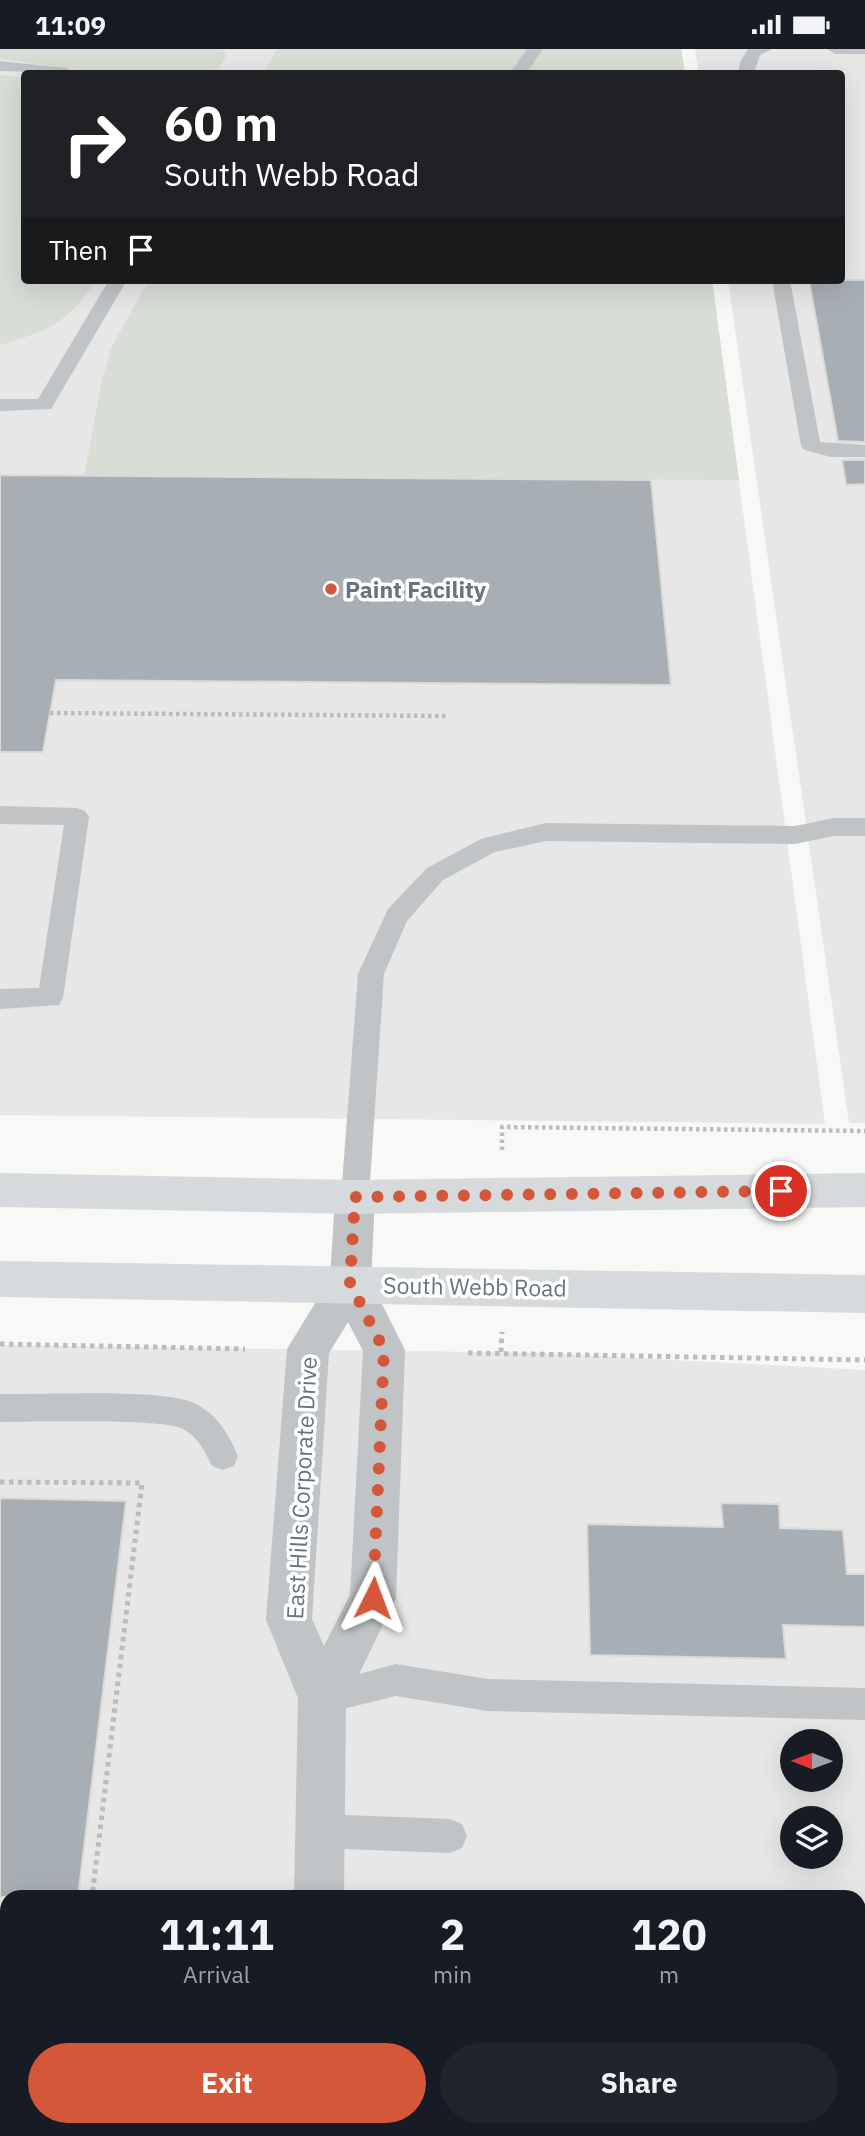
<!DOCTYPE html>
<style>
:root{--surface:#171b24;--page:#20242c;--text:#f1f3f6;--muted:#9ea1a6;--accent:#d4573a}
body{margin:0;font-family:"IBM Plex Sans",sans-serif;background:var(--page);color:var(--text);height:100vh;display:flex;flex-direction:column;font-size:26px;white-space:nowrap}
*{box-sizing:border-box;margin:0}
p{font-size:23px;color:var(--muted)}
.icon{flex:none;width:38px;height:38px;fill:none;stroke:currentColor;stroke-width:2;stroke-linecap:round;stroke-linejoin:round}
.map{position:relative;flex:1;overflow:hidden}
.sheet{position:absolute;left:0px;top:1841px;width:866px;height:247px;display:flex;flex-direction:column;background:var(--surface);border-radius:21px 21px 0 0;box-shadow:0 7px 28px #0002}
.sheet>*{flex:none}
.banner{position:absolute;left:21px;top:21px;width:824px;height:214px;border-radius:7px;box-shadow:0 7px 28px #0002;background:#202124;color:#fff;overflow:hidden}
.needle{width:46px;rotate:271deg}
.tools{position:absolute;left:780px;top:1680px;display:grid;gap:14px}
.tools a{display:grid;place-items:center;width:63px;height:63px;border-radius:50%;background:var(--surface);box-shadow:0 7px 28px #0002;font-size:35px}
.pin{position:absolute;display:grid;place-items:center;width:60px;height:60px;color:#fff;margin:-30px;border:4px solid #fff;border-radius:50%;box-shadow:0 2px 7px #0007}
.me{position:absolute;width:77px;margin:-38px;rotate:3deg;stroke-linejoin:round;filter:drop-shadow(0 0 5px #0008)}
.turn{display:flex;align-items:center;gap:24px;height:147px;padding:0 28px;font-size:32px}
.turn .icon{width:91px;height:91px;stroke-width:2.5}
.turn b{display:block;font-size:49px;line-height:60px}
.then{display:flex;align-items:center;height:66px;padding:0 28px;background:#0003;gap:14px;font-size:26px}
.eta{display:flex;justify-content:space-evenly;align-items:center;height:119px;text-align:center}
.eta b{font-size:42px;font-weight:700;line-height:49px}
.action{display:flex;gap:14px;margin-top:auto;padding:14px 28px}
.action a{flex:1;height:80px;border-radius:42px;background:var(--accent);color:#fff;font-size:28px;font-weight:700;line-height:80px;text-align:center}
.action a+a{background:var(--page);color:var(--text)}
.status{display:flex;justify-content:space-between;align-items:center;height:49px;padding:0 35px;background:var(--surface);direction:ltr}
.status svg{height:19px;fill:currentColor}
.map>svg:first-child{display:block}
.built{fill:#e6e7e6;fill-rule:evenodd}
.green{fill:#d8ddd5}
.building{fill:#a8afb4;stroke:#dadad8;stroke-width:2}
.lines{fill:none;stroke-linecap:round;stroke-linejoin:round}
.path-far1{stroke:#babdbf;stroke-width:4.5;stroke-dasharray:3.5 3.5;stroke-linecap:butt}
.path{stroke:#babdbf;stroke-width:5;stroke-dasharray:4.5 4.5;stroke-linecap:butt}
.lane{fill:#c0c4c7;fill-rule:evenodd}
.street{fill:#c0c4c7;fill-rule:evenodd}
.secondary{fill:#d6dadd;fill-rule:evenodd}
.route{stroke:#d4573a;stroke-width:12;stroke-dasharray:0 21.6}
.poi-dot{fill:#d4573a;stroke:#fff;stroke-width:2.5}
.labels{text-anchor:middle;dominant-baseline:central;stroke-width:7;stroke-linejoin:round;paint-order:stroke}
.poi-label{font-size:23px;font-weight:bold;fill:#66747e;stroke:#fff;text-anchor:start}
.street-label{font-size:23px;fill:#66747e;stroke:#fff}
</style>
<div class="status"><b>11:09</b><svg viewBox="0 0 49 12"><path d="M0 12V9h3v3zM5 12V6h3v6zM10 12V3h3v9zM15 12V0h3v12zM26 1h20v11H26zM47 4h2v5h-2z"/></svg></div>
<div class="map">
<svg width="865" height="2087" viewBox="0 0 865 2087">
<rect width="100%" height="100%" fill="#f8f8f6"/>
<!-- built -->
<g class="built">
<path d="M0,0H681L685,24H24V231H712L825,1075L0,1066Z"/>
<path d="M695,0H865V1074H849L728,231H842V24H699Z"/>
<path d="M0,1296L544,1304L865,1321V2087H0ZM793,1692H831V1731H793ZM793,1769H831V1808H793ZM7,1848H859V2081H7Z"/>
</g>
<!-- green -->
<g class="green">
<path d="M0,0H222L226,7L219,19C158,37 64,18 0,10Z"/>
<path d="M277,0H681L685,24H264Z"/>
<path d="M0,26L24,29V231H95C70,274 47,282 0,296Z"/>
<path d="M149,231H712L739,431L84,427L102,331L112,297Z"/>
</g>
<!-- building -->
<g class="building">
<path d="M809,231H865V393L838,392Z"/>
<path d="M842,411H865V435L846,436Z"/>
<path d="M0,426L651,431L671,636L56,631L43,703H0Z"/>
<path d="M0,1449L126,1452L78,1848H0Z"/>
<path d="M721,1454L779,1455L780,1479L843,1481L847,1525H865V1578L783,1576L786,1610L590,1606L587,1475L723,1478Z"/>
</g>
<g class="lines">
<!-- path-far1 -->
<g class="path-far1">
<path d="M50,664L448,667"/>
<path d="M502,1101V1078L865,1082"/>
</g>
<!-- path -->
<g class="path">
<path d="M0,1295L245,1300"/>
<path d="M501,1303L502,1283"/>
<path d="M468,1304L865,1311"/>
<path d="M0,1433L142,1434L92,1848"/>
<path d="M0,1979H7"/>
</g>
<!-- lane -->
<g class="lane">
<path d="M527,0H543L526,24H510Z"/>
<path d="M748,0H772L760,6L754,24H738L740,13Z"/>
<path d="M827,0H865V5H835Z"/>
<path d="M0,12L67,19L75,24L0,22Z"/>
<path d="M109,231H127L51,360L0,362V350H38Z"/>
<path d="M772,231H790L820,393L865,396V408H831L804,401L801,397Z"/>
<path d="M0,757L77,759L85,762L89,768L63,949L59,956L0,960V940L39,939L64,776L0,775Z"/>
<path d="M834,769H865V787H834L795,795L546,792L495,803L443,831L407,872L384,925L369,1148L365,1156L355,1160L345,1156L341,1148L358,925L388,860L427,819L481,790L546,774L795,777Z"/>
<path d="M0,1345C42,1346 162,1339 194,1354C218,1366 228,1384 238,1407L234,1417L223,1421L212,1417C204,1401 199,1389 183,1380C164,1369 31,1373 0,1373Z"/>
<path d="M396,1615L488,1630L865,1639V1671L488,1662L396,1647L322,1665L311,1660L306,1649L311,1638Z"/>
<path d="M318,1765L450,1770L462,1775L467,1787L462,1799L450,1804L318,1799L306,1794L301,1782L306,1770Z"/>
<path d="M157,2081H339L340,2085L159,2087Z"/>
</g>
<!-- street -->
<g class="street">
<path d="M355,1131L369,1136L375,1148L371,1233L405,1301L396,1549L346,1652L344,1848H294L298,1649L266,1571L287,1300L330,1230L335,1148L341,1136ZM348,1273L363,1302L350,1546L324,1597L312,1570L329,1304Z"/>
<rect x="295" y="2081" width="54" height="6"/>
</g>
<!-- secondary -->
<g class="secondary">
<path d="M0,1124L355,1131L865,1124V1158L355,1165L0,1158Z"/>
<path d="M0,1212L865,1226V1264L0,1248Z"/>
</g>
</g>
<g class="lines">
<!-- route -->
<path class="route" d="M373,1549L384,1301L350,1234L355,1148L781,1142"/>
</g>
<!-- markers -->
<circle class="poi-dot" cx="331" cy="540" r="7"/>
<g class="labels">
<!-- poi labels -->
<g class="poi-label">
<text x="345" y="540">Paint Facility</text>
</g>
<!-- street labels -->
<g class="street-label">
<text transform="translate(475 1237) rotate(1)">South Webb Road</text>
<text transform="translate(301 1439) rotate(-87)">East Hills Corporate Drive</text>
</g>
</g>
</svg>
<div class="tools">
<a><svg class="needle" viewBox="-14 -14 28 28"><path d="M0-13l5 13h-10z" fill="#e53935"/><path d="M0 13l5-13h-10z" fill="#9ea1a6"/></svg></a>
<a><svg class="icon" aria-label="layers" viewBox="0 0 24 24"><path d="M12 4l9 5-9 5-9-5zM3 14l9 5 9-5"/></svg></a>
</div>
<div class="pin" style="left:781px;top:1142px;background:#d93025"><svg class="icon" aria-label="arrive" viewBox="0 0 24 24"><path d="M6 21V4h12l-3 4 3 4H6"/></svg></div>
<svg class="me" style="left:373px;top:1549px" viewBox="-20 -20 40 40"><path d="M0-17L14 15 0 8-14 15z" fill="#d4573a" stroke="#fff" stroke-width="4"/></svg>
<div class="banner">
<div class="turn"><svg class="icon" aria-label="right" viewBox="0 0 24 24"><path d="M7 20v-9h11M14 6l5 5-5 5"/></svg><div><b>60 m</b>South Webb Road</div></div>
<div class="then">Then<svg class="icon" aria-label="arrive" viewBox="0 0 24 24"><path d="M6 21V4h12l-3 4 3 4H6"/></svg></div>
</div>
<section class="sheet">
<div class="eta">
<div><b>11:11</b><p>Arrival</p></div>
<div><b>2</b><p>min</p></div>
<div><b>120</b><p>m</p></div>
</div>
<div class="action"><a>Exit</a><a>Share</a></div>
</section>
</div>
